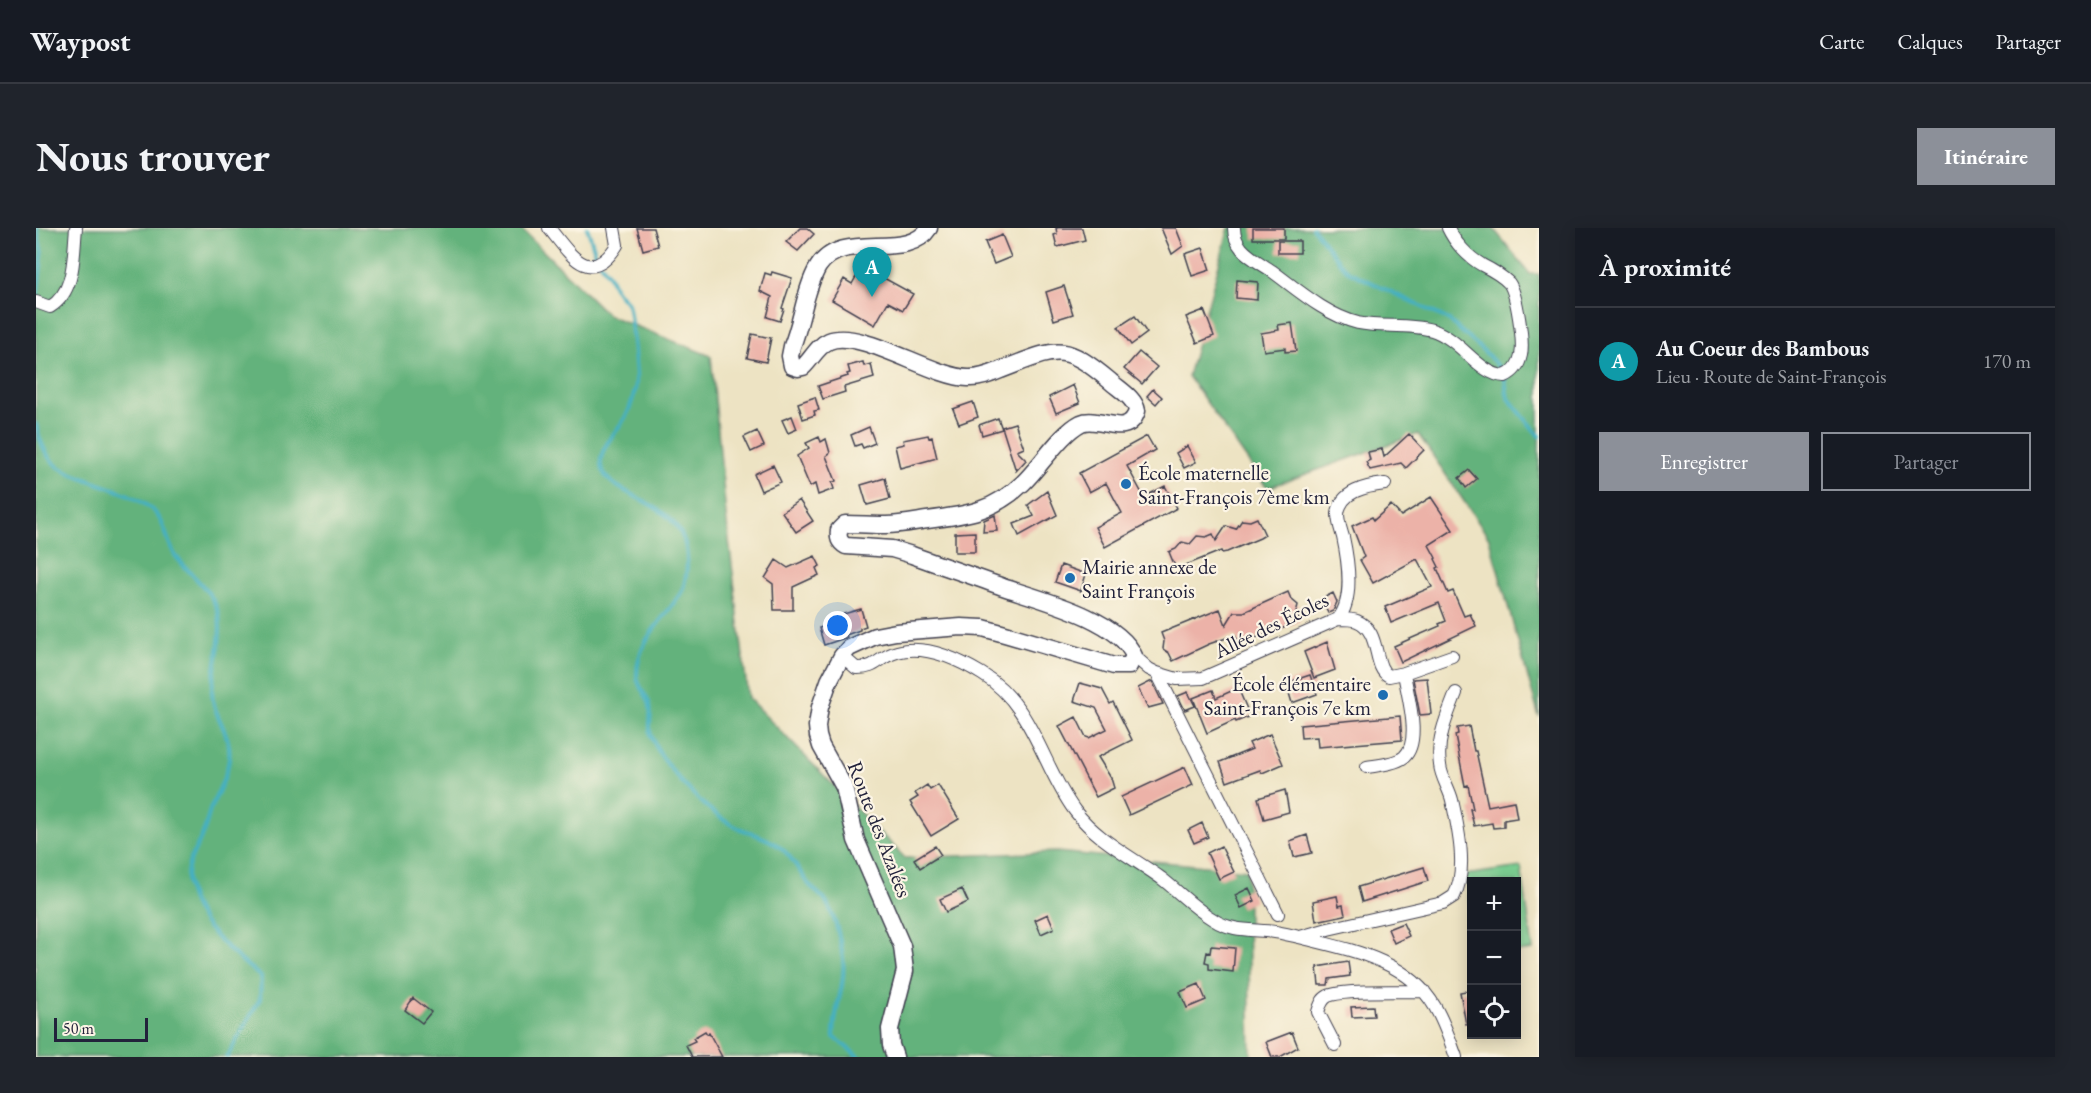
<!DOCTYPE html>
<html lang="fr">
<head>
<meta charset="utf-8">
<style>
	:root { --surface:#171b24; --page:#20242c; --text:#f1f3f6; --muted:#9ea1a6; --line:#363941; --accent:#8c9099 }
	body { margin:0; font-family:"EB Garamond",serif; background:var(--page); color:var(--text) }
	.controls { position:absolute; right:18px; bottom:18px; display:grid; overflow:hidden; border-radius:0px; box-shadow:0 3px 15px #0003 }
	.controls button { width:54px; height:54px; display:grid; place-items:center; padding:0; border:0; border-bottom:2px solid var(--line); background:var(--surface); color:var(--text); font:30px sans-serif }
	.scale { position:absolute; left:18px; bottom:15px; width:94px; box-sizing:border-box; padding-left:6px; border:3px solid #22223b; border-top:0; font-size:16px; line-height:21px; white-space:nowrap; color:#22223b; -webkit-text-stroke:4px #fcf5e5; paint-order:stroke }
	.you { position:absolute; left:802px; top:398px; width:21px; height:21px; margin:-15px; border:4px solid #fff; border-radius:50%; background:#1a73e8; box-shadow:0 0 0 9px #1a73e833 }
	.badge { display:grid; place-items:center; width:39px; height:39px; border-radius:50%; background:var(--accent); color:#fff; font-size:20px; font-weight:700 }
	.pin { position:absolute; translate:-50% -50px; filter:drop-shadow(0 2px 3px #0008) }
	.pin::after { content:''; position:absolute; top:32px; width:21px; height:18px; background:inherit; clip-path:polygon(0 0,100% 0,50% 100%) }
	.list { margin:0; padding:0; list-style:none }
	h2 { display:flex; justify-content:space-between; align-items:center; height:78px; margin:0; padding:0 24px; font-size:26px }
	h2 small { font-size:20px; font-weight:400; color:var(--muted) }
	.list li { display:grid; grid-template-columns:39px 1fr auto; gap:18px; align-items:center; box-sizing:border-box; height:108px; padding:0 24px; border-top:2px solid var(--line) }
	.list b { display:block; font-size:22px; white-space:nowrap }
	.list p { margin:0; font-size:20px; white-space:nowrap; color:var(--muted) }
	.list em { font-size:20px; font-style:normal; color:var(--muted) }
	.actions { display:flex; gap:12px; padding:18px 24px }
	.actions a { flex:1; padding:14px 0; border:2px solid var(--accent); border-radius:0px; text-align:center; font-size:21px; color:var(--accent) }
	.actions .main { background:var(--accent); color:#fff }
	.icon { flex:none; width:33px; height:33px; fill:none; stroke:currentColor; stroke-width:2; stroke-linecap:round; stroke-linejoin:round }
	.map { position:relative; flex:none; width:1503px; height:829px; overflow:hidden; border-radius:0px }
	header { display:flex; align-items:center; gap:36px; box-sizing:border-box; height:84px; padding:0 30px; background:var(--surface); border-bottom:2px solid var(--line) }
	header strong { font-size:28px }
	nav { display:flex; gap:33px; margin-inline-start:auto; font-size:21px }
	.intro { display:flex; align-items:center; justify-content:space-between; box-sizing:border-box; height:144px; padding:0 36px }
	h1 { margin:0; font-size:42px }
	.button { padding:15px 27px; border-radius:0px; background:var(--accent); color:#fff; font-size:21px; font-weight:700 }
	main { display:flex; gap:36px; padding:0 36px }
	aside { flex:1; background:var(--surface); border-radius:0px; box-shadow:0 3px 15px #0003 }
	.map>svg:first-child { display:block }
	.green { fill:#7bcf92; stroke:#4e7866; stroke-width:1.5 }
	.forest { fill:#64b27c; stroke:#436a5c; stroke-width:1.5 }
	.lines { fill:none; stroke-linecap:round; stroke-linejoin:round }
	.stream { stroke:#44b0c2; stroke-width:4 }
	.building { fill:#ecb2a8 }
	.street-casing { stroke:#403f4f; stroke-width:14 }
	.secondary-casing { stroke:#403f4f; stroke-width:19 }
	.street { stroke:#fff; stroke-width:12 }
	.secondary { stroke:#fff; stroke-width:16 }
	.poi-dot { fill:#1f6fb2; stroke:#fcf5e5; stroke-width:2 }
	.labels { text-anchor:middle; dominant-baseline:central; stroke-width:4.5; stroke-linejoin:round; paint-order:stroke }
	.poi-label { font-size:21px; fill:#22223b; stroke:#fcf5e5; text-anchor:start }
	.street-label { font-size:21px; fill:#22223b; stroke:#fcf5e5 }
</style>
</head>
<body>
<header>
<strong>Waypost</strong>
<nav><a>Carte</a><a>Calques</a><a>Partager</a></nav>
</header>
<div class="intro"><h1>Nous trouver</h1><a class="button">Itinéraire</a></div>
<main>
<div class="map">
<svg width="1503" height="829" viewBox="0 0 1503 829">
	<rect width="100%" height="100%" fill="#fcf5e5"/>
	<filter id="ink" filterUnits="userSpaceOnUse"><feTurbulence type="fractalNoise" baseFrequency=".0167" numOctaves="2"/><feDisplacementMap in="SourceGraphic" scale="12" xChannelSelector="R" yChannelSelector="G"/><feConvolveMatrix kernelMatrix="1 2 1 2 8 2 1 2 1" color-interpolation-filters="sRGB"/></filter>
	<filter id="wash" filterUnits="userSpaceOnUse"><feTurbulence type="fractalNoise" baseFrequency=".008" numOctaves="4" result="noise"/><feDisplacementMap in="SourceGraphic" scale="24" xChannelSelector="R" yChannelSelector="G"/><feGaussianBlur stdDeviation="1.35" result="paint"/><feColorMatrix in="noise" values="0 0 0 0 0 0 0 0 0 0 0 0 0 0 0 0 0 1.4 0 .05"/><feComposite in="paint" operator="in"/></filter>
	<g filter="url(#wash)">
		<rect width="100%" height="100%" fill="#ede3c3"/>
		<path class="green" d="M1485 639 1497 722 1481 724 1480 654H1436L1435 686 1430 647Z"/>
		<path class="forest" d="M0 0H484L572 87 675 128 690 287 712 470 869 630 1021 624 1211 642 1215 829H0Z
			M1193 0H1457L1494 46H1503V489L1453 310 1382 206 1231 260 1152 148Z"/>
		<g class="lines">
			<path class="stream" d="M1 0 6 27 1 71
				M551 0C555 9 557 18 560 28 563 35 570 41 573 48 576 54 578 60 582 65 585 69 589 72 592 76 594 81 601 147 600 154 600 163 596 173 593 182 586 200 562 218 565 238 571 272 653 270 651 334 651 343 649 355 646 363 644 367 640 371 638 375 621 398 601 416 601 447 601 460 612 466 614 478 616 488 612 498 615 507 626 538 670 584 700 599 714 605 732 609 744 619 756 628 762 642 771 654 775 660 783 665 788 671 799 686 805 713 807 731 810 758 797 783 798 809L823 829
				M1277 0 1305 36 1312 43 1411 91 1449 124 1467 144
				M1469 151 1471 166 1474 172 1503 208
				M0 196C3 210 10 231 23 239 52 256 88 259 114 280 130 292 129 311 139 327 152 345 173 359 181 381 189 402 178 439 176 462 175 487 197 505 193 531 191 549 181 565 174 582 172 589 170 596 168 603 162 619 150 633 151 650 152 691 196 725 225 749L224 771 191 829"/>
		</g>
		<g id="blocks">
			<path class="building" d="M601 0H617L622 18 607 22Z
				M764 0H771L778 6 762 23 750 14Z
				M1020 0H1046L1049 12 1021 19 1018 7 1021 6Z
				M1125 0H1140L1147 18 1136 26Z
				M1217 0H1248V11H1217Z
				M966 7 975 29 958 36 949 14Z
				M1242 13H1264V25H1242Z
				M1167 20 1174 42 1156 48 1149 26Z
				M826 38 877 66 867 82 852 74 839 97 796 72 808 51 816 56Z
				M736 44 756 50 746 80 748 81 744 93 731 89 736 69 724 63 729 45 735 47Z
				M1201 52 1222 54 1221 72 1200 70Z
				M1028 58 1037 86 1018 92 1010 64Z
				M1168 82 1178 108 1161 115 1150 89Z
				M1099 88 1111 105 1095 117 1082 99Z
				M1256 95 1260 123 1249 124V120L1228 123 1225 105 1243 102 1242 97Z
				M716 106 735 110 730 134 711 130Z
				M1103 124 1121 139 1106 156 1088 141Z
				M827 134 828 138 835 136 838 150 808 159 809 164 787 171 782 158 812 148 811 146 814 145 812 138Z
				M1037 157 1044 175 1020 185 1013 169Z
				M1117 161 1126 169 1120 176 1111 168Z
				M779 169 783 182 778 183 779 187 767 191 762 175Z
				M937 174 942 189 923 196 917 181Z
				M756 188 761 201 752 205 746 192Z
				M962 190 966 201 946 207 943 197Z
				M979 195 988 220 981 223 990 232 980 243 966 199Z
				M833 199 839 215 827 220 825 216 819 218 815 207Z
				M721 203 728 218 715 224 708 209Z
				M1373 206 1388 222 1370 240 1365 235 1334 242 1330 234 1334 232 1332 224 1346 221 1348 229Z
				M892 207 893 210 896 209 901 230 864 240 859 218 868 216 867 212Z
				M1111 208 1119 222 1091 238 1108 269 1129 258 1141 280 1069 319 1059 299 1086 285 1070 255 1053 264 1043 245Z
				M783 209 785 214 790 211 794 225 790 228 800 253 796 255 798 261 782 267 779 256 774 259 761 228 773 220 770 215Z
				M1151 218 1160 234 1148 240 1140 225Z
				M737 237 745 254 725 263 718 246Z
				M1433 242 1441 251 1430 260 1423 250Z
				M849 250 854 271 831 277 825 257Z
				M1011 263 1021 287 983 308 978 296 998 288 992 277Z
				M1395 269 1417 302 1393 317 1400 330 1399 331 1403 339 1401 340 1412 365 1417 363 1428 388 1434 386 1440 398 1365 434 1358 418 1404 398 1403 396 1410 393 1403 375 1355 395 1349 379 1396 359 1381 331 1337 355 1324 332 1328 329 1316 298 1336 289 1338 292 1355 277 1365 288Z
				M763 272 777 293 760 304 746 284Z
				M959 287 961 303 947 304 948 292Z
				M1221 290 1229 307 1224 310 1191 324 1186 325 1185 323 1140 341 1133 324 1140 321 1146 314 1154 316 1161 308 1170 309 1177 306 1180 313 1190 298 1200 301 1206 292 1214 293Z
				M939 304V324H919V305Z
				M779 328 784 338 780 340 783 347 757 359V382H738L737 356 729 350 740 332 752 340Z
				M1025 337 1050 346 1045 363 1019 354Z
				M1252 364 1255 371 1262 377 1260 385 1264 393 1245 401 1244 399 1204 417 1199 407 1173 416 1137 433 1133 425 1127 421 1128 413 1125 405 1184 381 1190 397 1198 384H1208Z
				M1297 365 1301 374 1297 383 1292 385 1285 371Z
				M825 381 830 398 824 400V402L810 407 811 409 809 410 788 417 783 400 806 393 804 387Z
				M1291 414 1299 442 1278 450 1268 424Z
				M1274 447 1281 466 1256 475 1250 455Z
				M1391 450 1395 486 1384 487 1377 451Z
				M1116 453 1127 476 1112 480 1102 460Z
				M1044 455 1066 461 1074 476 1077 474 1096 512 1062 529 1075 550 1078 560 1060 569 1023 498 1040 489 1050 509 1053 510 1071 501 1060 480 1038 473Z
				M1202 460 1214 488 1200 494 1199 492 1171 505 1157 470 1177 462 1180 470Z
				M1152 464 1159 478 1149 482 1142 468Z
				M1364 488 1366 512 1282 519 1281 509 1265 510 1264 497Z
				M1433 498 1438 523H1440L1452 578 1478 573 1481 590 1468 592V599L1457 600 1456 595 1438 598 1434 581H1437L1432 557 1429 558 1419 507 1422 506 1421 500Z
				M1234 506 1247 536 1226 545 1224 542 1191 554 1184 534 1216 521 1213 515Z
				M1149 539 1157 557 1093 587 1085 569Z
				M891 557 894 562 902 557 923 591 895 608 874 574 882 569 879 565Z
				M1249 562 1253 584 1228 591 1222 570Z
				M1166 595 1172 609 1158 615 1152 602Z
				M1271 607 1276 625 1258 629 1254 613Z
				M899 618 905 627 884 640 878 631Z
				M1185 618 1198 644 1183 651 1171 625Z
				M1388 639 1392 653 1326 674 1322 659Z
				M1213 660 1219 673 1205 680 1199 667Z
				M926 661 932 674 910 684 904 671Z
				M1301 668 1303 678 1307 677 1309 687 1280 693 1277 673Z
				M1012 686 1018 700 1005 706 999 692Z
				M1367 695 1373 708 1358 715 1352 701Z
				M1175 718 1199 720 1197 744 1173 741V735L1169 734 1171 724 1174 725Z
				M1312 734 1314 748 1293 751 1292 757H1283L1281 739Z
				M1163 756 1170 772 1151 780 1144 764Z
				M1436 762V796H1430L1424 764Z
				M377 770 395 784 386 795 369 782Z
				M1337 778 1338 788 1316 789 1315 779Z
				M669 803 671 806 673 805 686 829H656L650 817 659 813 657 810Z
				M1256 804 1262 819 1244 829H1236L1230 814Z"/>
		</g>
	</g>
	<g filter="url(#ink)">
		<use href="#blocks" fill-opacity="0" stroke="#403f4f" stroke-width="1.5"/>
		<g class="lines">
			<defs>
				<path id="street" d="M513 0C534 26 554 60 581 17L578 0
					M1198 0C1198 8 1201 15 1206 21 1214 30 1226 36 1236 43 1262 62 1290 87 1322 95 1346 100 1372 95 1396 102 1425 111 1443 147 1469 148 1478 144 1483 137 1485 127 1488 115 1481 66 1473 55 1465 47 1456 42 1446 37 1432 29 1419 15 1412 0
					M0 74 14 79C40 63 37 28 40 0
					M1302 391C1308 391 1316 391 1321 393 1346 403 1336 440 1353 448L1368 445 1416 428
					M806 428 820 440C841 441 842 429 861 424 889 416 923 432 946 446 997 476 1006 539 1039 583 1061 612 1096 629 1125 650 1143 664 1158 680 1178 692 1196 704 1219 701 1239 704 1253 706 1266 710 1279 713 1324 724 1374 736 1399 779 1408 794 1414 812 1420 829
					M1098 428 1113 441 1121 445 1141 451 1167 450 1302 391C1318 372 1312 332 1307 309 1305 302 1302 294 1302 286 1304 263 1331 258 1349 256
					M1121 445 1242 686
					M1331 539C1343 537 1359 536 1368 529 1386 513 1371 466 1368 445
					M1264 709 1292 701 1407 675 1418 668C1432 643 1422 599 1416 572 1413 560 1405 549 1404 537 1400 512 1411 488 1420 465
					M1299 817 1282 784C1284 777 1286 771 1292 768 1307 761 1368 764 1388 763"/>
				<path id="secondary" d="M859 829 855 817 854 801 869 743 866 718 820 612 808 559 785 518 782 508 781 498 784 479 793 453 806 428 813 420 839 408 860 404 925 399 947 400 969 406 1078 438H1093L1098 428C1083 391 1003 371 967 359 937 348 906 338 876 327L856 321 810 318C803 314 802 310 803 302L809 296C823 296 836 297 850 297 864 297 878 294 891 292 931 287 958 283 987 255 1004 239 1025 205 1045 195 1063 187 1092 212 1101 183 1099 170 1084 162 1074 153 1027 114 1022 120 967 141 957 145 944 151 932 150 896 149 824 100 793 113 781 118 776 131 767 139L762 140 756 138 754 128 756 118C766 94 769 61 782 39 806 0 871 35 893 0"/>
			</defs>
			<use href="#street" class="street-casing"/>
			<use href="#secondary" class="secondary-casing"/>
			<use href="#street" class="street"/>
			<use href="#secondary" class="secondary"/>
		</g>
	</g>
	<g class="poi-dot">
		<circle cx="1090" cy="256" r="6"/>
		<circle cx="1034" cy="350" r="6"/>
		<circle cx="1347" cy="467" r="6"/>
	</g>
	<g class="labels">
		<g class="poi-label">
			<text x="1102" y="244">École maternelle<tspan x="1102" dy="24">Saint-François 7ème km</tspan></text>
			<text x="1046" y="338">Mairie annexe de<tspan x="1046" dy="24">Saint François</tspan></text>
			<text x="1335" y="455" text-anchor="end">École élémentaire<tspan x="1335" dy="24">Saint-François 7e km</tspan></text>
		</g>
		<g class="street-label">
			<text transform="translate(1235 397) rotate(-26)">Allée des Écoles</text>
			<text transform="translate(844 601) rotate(69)">Route des Azalées</text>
		</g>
	</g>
</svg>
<div class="controls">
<button>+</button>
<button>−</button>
<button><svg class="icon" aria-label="locate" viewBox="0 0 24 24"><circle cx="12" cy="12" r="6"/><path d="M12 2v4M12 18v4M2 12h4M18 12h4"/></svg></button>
</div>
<div class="scale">50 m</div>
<div class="you"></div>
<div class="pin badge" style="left:836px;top:69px;background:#0f9aa8">A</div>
</div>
<aside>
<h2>À proximité<small></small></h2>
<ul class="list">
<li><span class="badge" style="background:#0f9aa8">A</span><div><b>Au Coeur des Bambous</b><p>Lieu · Route de Saint-François</p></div><em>170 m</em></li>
</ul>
<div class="actions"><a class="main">Enregistrer</a><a>Partager</a></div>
</aside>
</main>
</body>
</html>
